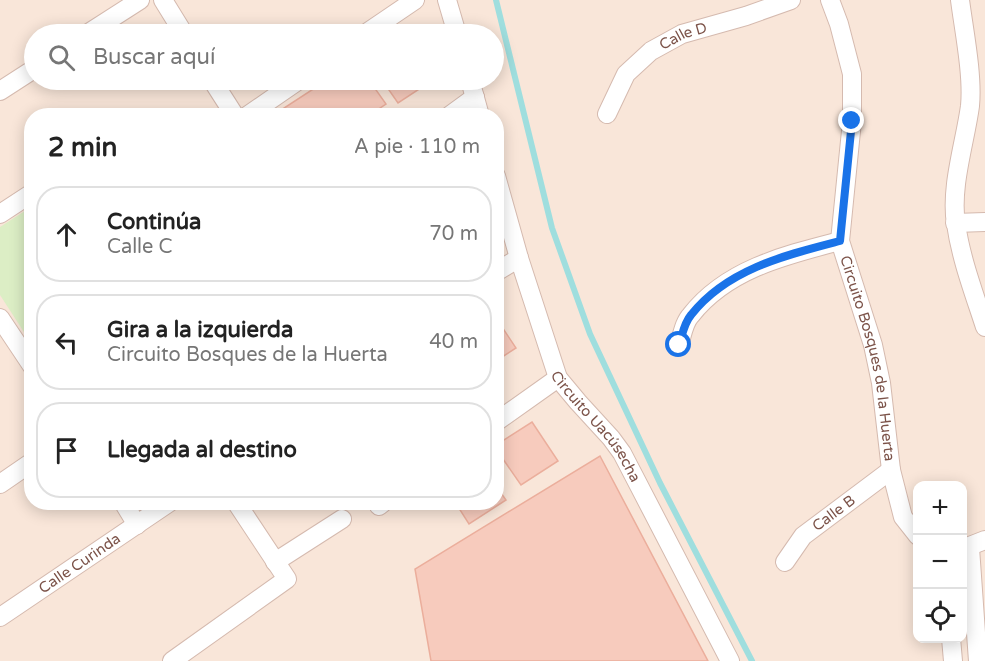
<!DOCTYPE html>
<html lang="es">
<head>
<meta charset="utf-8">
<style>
	:root { --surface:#fff; --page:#f2f2f2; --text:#222; --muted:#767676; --line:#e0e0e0 }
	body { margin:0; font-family:"Varela Round",sans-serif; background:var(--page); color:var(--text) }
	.controls { position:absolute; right:18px; bottom:18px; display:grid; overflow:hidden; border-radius:12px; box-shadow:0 3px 15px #0003 }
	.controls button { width:54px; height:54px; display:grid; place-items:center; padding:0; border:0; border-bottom:2px solid var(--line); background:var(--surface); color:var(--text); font:30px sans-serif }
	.stop { position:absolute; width:18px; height:18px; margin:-14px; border:4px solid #1a73e8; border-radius:50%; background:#fff }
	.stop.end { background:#1a73e8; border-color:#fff; box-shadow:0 2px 6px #0008 }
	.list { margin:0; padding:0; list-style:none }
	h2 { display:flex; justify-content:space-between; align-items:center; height:78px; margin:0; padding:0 24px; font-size:26px }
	h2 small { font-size:20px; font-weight:400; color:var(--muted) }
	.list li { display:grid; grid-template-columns:39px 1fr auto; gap:18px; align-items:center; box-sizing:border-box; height:96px; margin:0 12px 12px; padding:0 12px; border:2px solid var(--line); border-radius:24px }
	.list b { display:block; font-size:22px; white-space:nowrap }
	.list p { margin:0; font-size:20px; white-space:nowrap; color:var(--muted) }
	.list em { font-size:20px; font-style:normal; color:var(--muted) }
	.icon { flex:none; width:33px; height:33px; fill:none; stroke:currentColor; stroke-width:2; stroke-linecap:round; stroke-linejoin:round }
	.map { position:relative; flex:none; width:985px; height:661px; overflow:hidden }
	.search { position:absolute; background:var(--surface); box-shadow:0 3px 15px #0003; left:24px; top:24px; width:480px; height:66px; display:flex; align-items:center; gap:15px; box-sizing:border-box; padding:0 21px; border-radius:33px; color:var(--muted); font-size:22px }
	.panel { position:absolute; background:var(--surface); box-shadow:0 3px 15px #0003; left:24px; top:108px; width:480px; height:402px; border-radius:24px }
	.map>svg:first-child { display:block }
	.residential { fill:#f9e6d9; fill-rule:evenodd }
	.green { fill:#dceec5 }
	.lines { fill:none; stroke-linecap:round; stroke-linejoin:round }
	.stream { stroke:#9fdede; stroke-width:6 }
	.building { fill:#f7cbbd; stroke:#ebae9c; stroke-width:1.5 }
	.street-casing { stroke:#d5baaf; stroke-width:20 }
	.street { stroke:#fff; stroke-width:18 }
	.route { stroke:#1a73e8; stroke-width:8 }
	.labels { text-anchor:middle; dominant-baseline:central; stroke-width:6; stroke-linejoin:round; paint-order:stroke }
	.street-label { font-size:15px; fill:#7c5349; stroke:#fff7f1 }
</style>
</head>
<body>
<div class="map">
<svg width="985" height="661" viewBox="0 0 985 661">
	<rect width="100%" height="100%" fill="#fef3e9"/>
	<path class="residential" d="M0 0H985V661H0ZM34 34H494V80H34ZM32 116H496V502H32ZM918 486H962V638H918Z"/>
	<path class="green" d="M31 207V343L0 295V227Z"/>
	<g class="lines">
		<path class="stream" d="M496 0 552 228 590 334 660 483 752 661"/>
	</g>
	<path class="building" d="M327 80H369L386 104 368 116H284L281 110Z
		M382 80H433L398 103Z
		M496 318 516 348 496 361Z
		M532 422 558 461 521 485 496 449V445Z
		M600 456 708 661H431L415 569Z
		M496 486 506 500 469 524 455 502H496Z"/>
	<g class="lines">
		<defs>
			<g id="street">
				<path d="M163 0 184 34"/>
				<path d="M447 0 457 34"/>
				<path id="s1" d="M830 0 839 24 852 74V121L840 241 873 345 881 383 891 470 903 517 918 536"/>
				<path d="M960 0C964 31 973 75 970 106 965 143 950 187 956 224 961 259 974 293 985 327"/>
				<path d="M87 34 140 0"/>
				<path d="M365 34 415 0"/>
				<path d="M212 80 235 116"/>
				<path d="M470 80 480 116"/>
				<path d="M0 91 34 69"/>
				<path id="s2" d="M607 114 626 74 651 51 682 34 746 16 791 0"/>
				<path d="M247 116 299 80"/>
				<path d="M449 116 475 97"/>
				<path id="s3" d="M496 176 519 258 558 378 578 402 611 438 622 453 730 661"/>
				<path d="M0 214 32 193"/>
				<path d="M955 223 985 222"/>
				<path d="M496 272 519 258"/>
				<path d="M0 318 32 366"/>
				<path d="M679 345C682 336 684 322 691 315 727 269 786 255 840 241"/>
				<path d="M496 422 558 378"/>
				<path d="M0 484 32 462"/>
				<path d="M123 502 137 525"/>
				<path d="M379 506 384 502"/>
				<path d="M970 548 978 661"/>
				<path d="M962 549 985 540"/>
				<path d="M275 562 342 519"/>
				<path id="s4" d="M785 562 803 536 891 470"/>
				<path id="s5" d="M0 617 170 502"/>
				<path d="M951 638 953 661"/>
				<path d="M172 661 287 579 236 502"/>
			</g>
		</defs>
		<use href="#street" class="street-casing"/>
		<use href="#street" class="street"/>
	</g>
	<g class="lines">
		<path class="route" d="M679 345C682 336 684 323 691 315 727 269 786 255 840 241L852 121"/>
	</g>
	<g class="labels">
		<g class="street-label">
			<text stroke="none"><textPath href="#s2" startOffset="114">Calle D</textPath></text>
			<text stroke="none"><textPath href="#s1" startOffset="366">Circuito Bosques de la Huerta</textPath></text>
			<text stroke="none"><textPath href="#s3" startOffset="273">Circuito Uacúsecha</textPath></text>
			<text stroke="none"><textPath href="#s4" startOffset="70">Calle B</textPath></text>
			<text stroke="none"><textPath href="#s5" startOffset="96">Calle Curinda</textPath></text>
		</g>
	</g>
</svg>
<div class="controls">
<button>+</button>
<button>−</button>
<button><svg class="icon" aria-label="locate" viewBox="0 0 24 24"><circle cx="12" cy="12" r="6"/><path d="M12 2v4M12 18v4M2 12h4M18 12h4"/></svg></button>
</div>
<div class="stop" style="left:679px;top:345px"></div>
<div class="stop end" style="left:852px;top:121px"></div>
<div class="search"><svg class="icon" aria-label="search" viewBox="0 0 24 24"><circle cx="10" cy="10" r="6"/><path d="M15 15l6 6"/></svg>Buscar aquí</div>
<section class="panel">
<h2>2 min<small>A pie · 110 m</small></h2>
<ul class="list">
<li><svg class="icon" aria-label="ahead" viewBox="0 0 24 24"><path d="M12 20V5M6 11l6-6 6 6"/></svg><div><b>Continúa</b><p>Calle C</p></div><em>70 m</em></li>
<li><svg class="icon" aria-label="left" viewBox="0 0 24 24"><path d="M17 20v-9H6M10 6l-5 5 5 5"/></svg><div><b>Gira a la izquierda</b><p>Circuito Bosques de la Huerta</p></div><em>40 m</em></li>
<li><svg class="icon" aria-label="arrive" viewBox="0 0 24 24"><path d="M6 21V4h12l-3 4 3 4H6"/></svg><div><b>Llegada al destino</b></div></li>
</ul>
</section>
</div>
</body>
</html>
